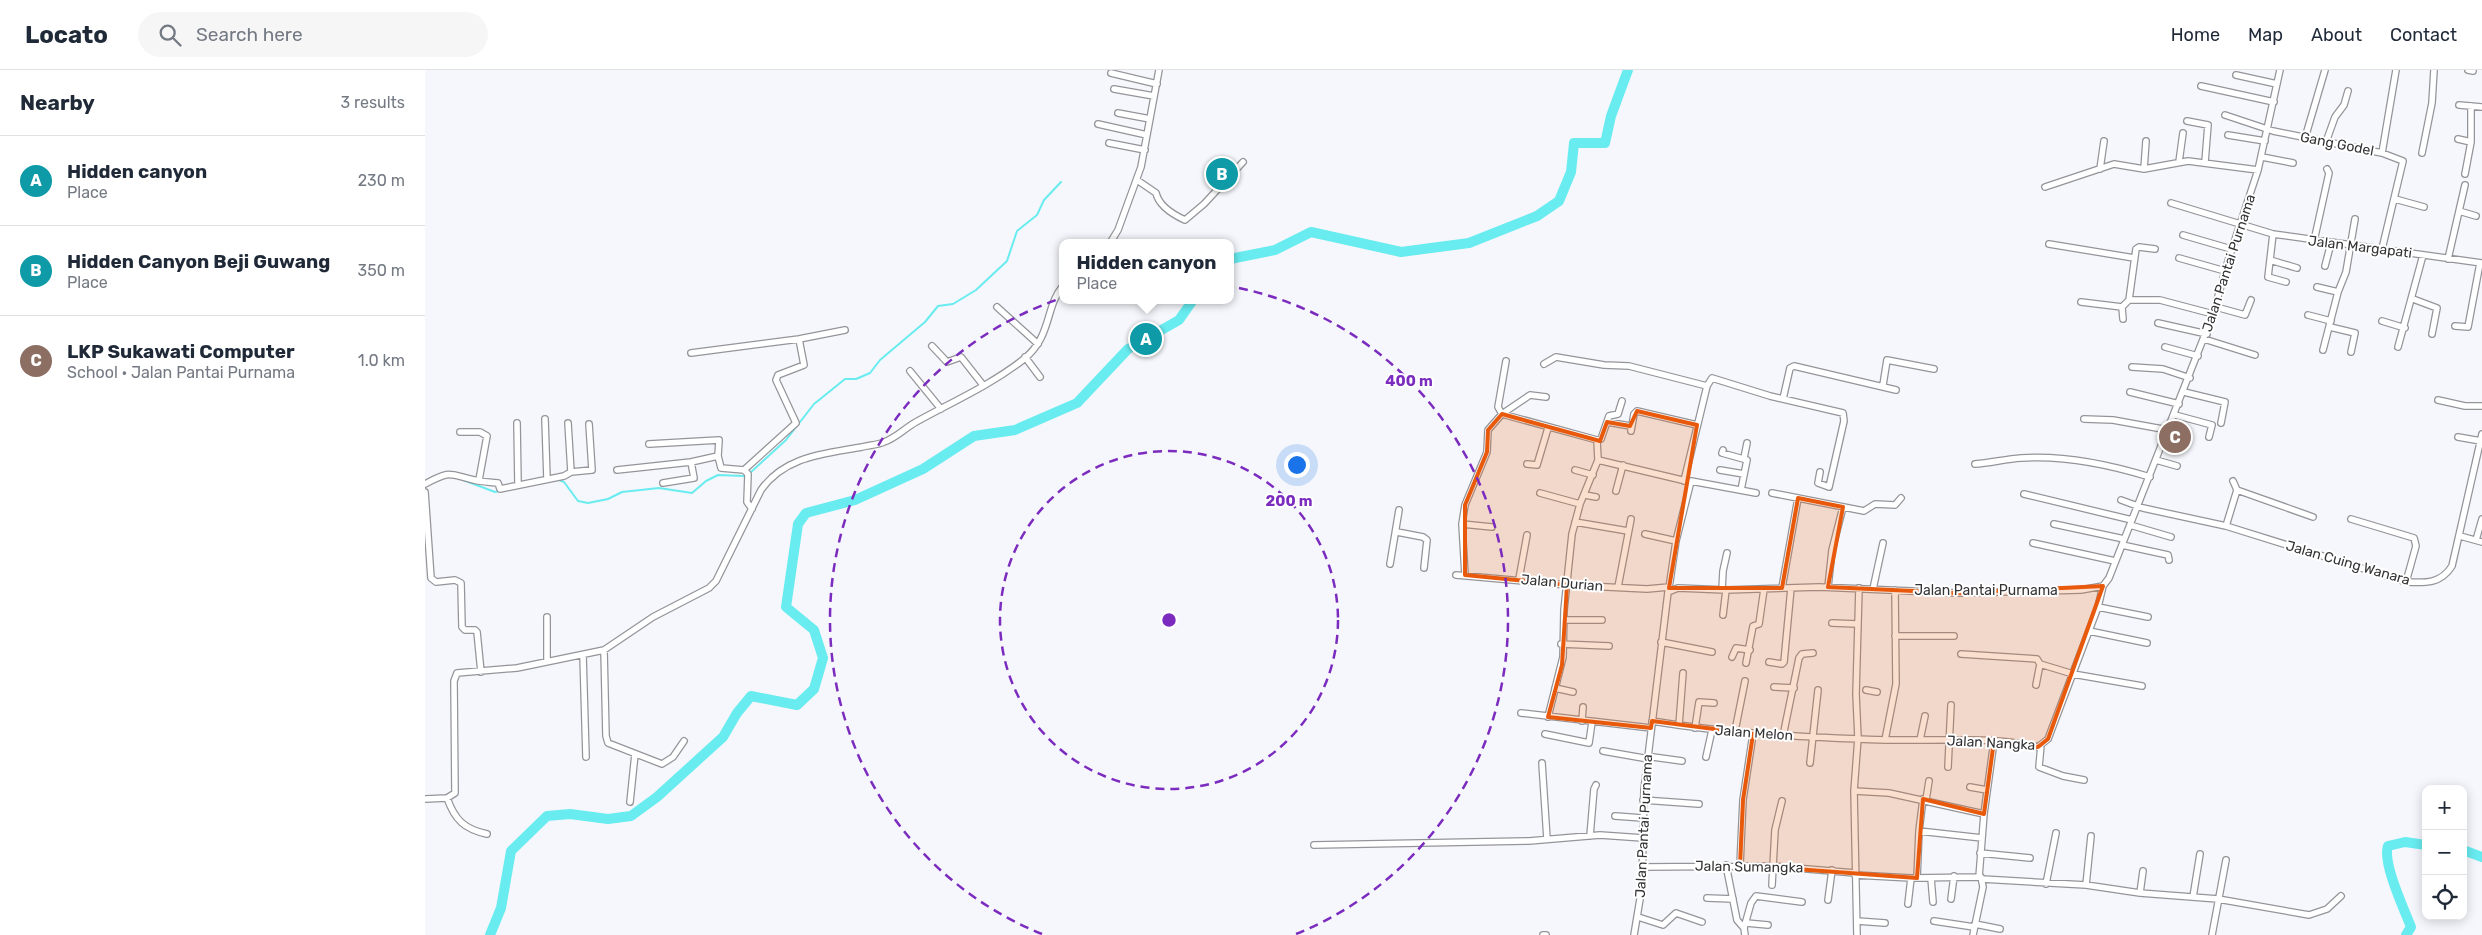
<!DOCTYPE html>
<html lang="en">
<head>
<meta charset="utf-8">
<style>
	:root { --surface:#fff; --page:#f6f6f7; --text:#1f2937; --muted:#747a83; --line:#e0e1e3; --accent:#1a73e8 }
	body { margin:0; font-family:Rubik,sans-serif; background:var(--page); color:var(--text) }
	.controls { position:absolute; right:15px; bottom:15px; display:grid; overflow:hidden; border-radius:10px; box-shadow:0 2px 12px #0003 }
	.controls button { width:45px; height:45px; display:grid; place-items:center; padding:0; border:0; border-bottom:1px solid var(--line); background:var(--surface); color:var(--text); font:25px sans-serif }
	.you { position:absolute; left:871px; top:394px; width:18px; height:18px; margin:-12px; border:4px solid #fff; border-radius:50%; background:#1a73e8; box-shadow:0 0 0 8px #1a73e833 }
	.badge { display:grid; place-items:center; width:32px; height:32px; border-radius:50%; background:var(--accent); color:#fff; font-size:16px; font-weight:700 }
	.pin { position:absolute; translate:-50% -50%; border:2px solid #fff; box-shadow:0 1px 5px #0006 }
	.popup { position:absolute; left:634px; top:169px; width:175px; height:65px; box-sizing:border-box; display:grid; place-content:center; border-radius:10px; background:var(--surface); filter:drop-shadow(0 1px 4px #0005); font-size:16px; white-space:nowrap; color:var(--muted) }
	.popup b { font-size:19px; color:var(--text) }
	.popup::after { content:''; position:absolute; left:50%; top:100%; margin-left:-10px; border:10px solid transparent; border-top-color:var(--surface) }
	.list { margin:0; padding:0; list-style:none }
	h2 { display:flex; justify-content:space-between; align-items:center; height:65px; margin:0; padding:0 20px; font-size:21px }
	h2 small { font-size:16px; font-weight:400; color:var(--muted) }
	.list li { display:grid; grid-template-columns:32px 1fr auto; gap:15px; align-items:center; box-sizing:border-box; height:90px; padding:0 20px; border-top:1px solid var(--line) }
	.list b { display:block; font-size:19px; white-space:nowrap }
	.list p { margin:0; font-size:16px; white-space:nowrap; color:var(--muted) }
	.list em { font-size:16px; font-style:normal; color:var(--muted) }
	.icon { flex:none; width:28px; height:28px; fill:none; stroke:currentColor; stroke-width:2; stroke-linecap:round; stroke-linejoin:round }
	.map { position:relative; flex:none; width:2057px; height:865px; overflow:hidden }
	header { display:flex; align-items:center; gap:30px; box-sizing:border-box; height:70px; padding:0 25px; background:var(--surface); border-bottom:1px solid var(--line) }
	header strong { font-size:24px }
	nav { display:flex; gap:28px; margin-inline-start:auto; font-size:18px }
	.search { width:350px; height:45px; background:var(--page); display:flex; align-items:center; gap:12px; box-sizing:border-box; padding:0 18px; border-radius:28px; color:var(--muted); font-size:19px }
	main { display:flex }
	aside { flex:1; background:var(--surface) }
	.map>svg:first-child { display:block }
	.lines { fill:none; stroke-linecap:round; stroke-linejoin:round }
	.stream { stroke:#68ecf0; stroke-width:2 }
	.river { stroke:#68ecf0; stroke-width:10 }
	.minor-casing { stroke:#949599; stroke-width:8 }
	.minor { stroke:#fff; stroke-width:5.5 }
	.marked { fill:#e8590c; fill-opacity:0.2; stroke:#e8590c; stroke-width:4; stroke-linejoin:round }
	.ring { fill:none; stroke:#7b2cbf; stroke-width:2.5; stroke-dasharray:9 6 }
	.labels { text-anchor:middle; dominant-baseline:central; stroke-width:4; stroke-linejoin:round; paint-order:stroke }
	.street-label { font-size:14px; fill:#343436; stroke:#fff }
	.centre { fill:#7b2cbf; stroke:#fff; stroke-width:2.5 }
	.ring-label { font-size:15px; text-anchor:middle; font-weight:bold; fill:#7b2cbf; stroke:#fff; stroke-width:4; stroke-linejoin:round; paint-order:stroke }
</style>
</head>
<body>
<header>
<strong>Locato</strong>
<div class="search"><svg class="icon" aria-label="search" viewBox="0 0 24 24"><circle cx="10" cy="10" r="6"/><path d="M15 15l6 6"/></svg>Search here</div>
<nav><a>Home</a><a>Map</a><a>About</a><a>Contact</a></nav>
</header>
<main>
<aside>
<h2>Nearby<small>3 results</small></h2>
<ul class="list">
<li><span class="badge" style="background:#0f9aa8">A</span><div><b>Hidden canyon</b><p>Place</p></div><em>230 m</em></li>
<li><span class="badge" style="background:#0f9aa8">B</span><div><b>Hidden Canyon Beji Guwang</b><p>Place</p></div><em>350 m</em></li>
<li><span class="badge" style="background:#8d6e63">C</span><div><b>LKP Sukawati Computer</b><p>School · Jalan Pantai Purnama</p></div><em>1.0 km</em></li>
</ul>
</aside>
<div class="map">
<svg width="2057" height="865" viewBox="0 0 2057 865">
	<rect width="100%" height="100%" fill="#f6f7fc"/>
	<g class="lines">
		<path class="stream" d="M38 410 70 422 75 421
			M134 410 139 412 153 431 163 433 183 429 197 422 234 418 267 423 281 411 293 405 319 406 326 402 361 370 389 334 420 309H431L445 303 455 290 500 252 513 236 528 234 551 220 582 191 592 161 612 145 619 130 636 112"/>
		<path class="river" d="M805 189 850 180 886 162 976 182 1044 173 1112 146 1134 131 1146 102 1149 73H1180L1186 46 1203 0
			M2038 780 2057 787
			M65 865 76 838 86 781 122 746 145 744 183 749 206 746 232 727 298 667 312 643 326 626 372 635 389 619 398 588 389 560 361 537 373 454 381 443 430 430 498 399 549 366 590 360 652 333 703 279 754 250 768 230
			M1981 865 1986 857C1979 839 1957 792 1963 776L1980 772 2001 775"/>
		<defs>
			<path id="minor" d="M2043 0 2048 1
				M686 3 732 14
				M1811 5 1852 14
				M1776 16 1849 32
				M689 19 729 26
				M2034 35 2057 37
				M693 43 725 49
				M1800 45 1848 61 1957 83 1978 91 1957 179
				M1762 51 1783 55 1780 92
				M673 54 722 65
				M1803 65 1840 71
				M1880 68 1900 0
				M2033 69 2046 72V36
				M1721 71 1719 99 1763 91 1833 100
				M1901 72 1910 47 1919 35 1923 21
				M684 73 720 80
				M1957 83 1971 0
				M1997 83 2007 33 2009 0
				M1837 87 1868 93
				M1754 92 1758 63
				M1675 99 1679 71
				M2040 104 2046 72
				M712 110 731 123C734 136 749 145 760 150L779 134 818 92
				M1620 117 1689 94 1719 99
				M1970 129 1999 137
				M1746 133 1848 164 2057 193
				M2034 141 2051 146
				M1848 164 1845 190 1872 198
				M1758 165 1806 179
				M1889 171 1904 103 1902 99
				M685 173 693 160 716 97 734 0
				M1624 174 1709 188
				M1754 188 1800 201
				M2023 189 2040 115
				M1845 190 1843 207 1861 212
				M1900 196 1906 173
				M1892 217 1913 222
				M1988 229 2012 238 2007 264
				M1704 230 1711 179 1714 177 1730 179
				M1656 232 1697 237 1704 230H1735L1788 244
				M572 237 613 274
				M1697 237 1698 249
				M1791 237 1820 245 1826 230
				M1883 245 1906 251
				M1957 251 1980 258
				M1733 253 1782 264
				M2030 256 2043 257 2055 193
				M1905 257 1930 263 1926 282
				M1779 269 1830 285
				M507 276 522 292 536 287 558 315
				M1740 277 1773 286
				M1973 277 1998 185
				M1898 280 1913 222 1921 202 1930 149
				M266 283 374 269 420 260
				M600 287 615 307
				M1081 291 1073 337 1077 344 1172 370 1176 369 1184 346 1193 344 1197 331
				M1119 294 1131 287 1179 295 1204 296 1282 316
				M1707 297 1738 299 1765 308
				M485 301 516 339
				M1458 315 1462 290 1509 299
				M1705 322 1754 334
				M1759 322 1800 332 1796 353
				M1358 329 1365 298 1369 296 1471 320
				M2013 330 2040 336H2057
				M1750 345 1787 355 1784 367
				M120 349 122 409
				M1659 349 1688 350 1743 360
				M1182 352 1205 356
				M92 353 93 414
				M143 353 146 402
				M1206 361 1209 344 1212 341 1272 355
				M35 362H55L62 366 54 410
				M2033 367 2056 371
				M224 374 294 370 293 386 296 398 319 400 323 404 322 432 327 439
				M1298 380 1297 383 1322 390 1316 420
				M1319 388 1322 373
				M1173 390 1261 411
				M1731 390 1752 396
				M1102 394 1112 395 1123 358
				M1550 394C1565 393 1581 389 1596 388 1637 385 1686 395 1725 407
				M192 400 266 392 293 386
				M319 400 371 353 351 310 353 305 379 295 374 269
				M1150 400 1168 405
				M1295 400 1319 404
				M1259 411 1282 316 1287 308 1345 326 1418 343 1419 351 1404 417 1393 413 1395 402
				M1808 411 1812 420
				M238 413 269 408 266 392
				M0 414C26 400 23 404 49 410 56 412 65 412 73 413L75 419 139 406 146 402 167 400 164 354
				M1191 421 1198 395
				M0 422 6 508 11 512 30 510 36 513 37 557 40 560H50L52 562 56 602
				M1115 423 1155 434
				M1347 423 1439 441 1450 434 1470 435 1476 428
				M1599 424 1707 450
				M1160 425 1171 427
				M1696 430 1718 438 1801 456 1981 512C2000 513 2016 514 2027 496L2057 364
				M1926 449 1989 468 1991 476 1981 512
				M1150 452 1203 461
				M1037 454 1067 457
				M1629 454 1699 469
				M1705 455 1746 467
				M1801 456 1812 420 1888 447
				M972 462 998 467 1002 470 999 498
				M1220 464 1251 471
				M2035 466 2057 472
				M2051 470 2057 449
				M1608 473 1690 491
				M1697 475 1743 485 1744 490
				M965 494 974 440
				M1031 505 1142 515 1222 519 1244 517
				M1040 505 1037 454 1040 435 1062 382 1063 360 1077 344 1105 325 1121 327
				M1094 509 1102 465
				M1193 517 1206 449
				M1403 517 1407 480 1418 437
				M1244 518 1251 471 1266 411 1331 423
				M1357 518 1373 428
				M1448 519 1458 473
				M1297 520 1298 501 1302 483
				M1673 537 1723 547
				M1298 545 1301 520
				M122 547V591
				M1139 550H1177
				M1407 553 1432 554
				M1664 561 1722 573
				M1470 566H1529
				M1236 572 1287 582
				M1136 574 1184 576
				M179 580 181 666 183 673 237 694 248 687 259 671
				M1536 584 1612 589 1615 594 1648 604 1717 616
				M158 585 161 687
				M1307 587 1311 578 1325 580
				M1344 592 1357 594 1359 592 1366 518
				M1321 593 1328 556 1334 554 1339 519
				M1611 615 1615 594
				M1349 617 1369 618
				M1130 618 1148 622
				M1441 620 1452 622
				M1096 643 1226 658
				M1123 647 1138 587 1139 540 1147 464 1155 434 1173 390 1172 370
				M1157 651 1158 637
				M1227 651C1304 664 1382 667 1461 670 1510 671 1566 666 1613 677L1623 669 1673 537 1678 516
				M1254 655 1258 603
				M1270 658 1274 632 1289 633
				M1310 661 1320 611
				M1120 664 1164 673 1167 652
				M1358 666 1374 588 1377 584 1388 583
				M1460 670 1471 614 1470 520
				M1495 670 1500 646
				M1616 675 1614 697 1638 706 1659 710
				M1178 681 1218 688 1228 687 1257 691
				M1281 687 1287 660
				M1117 693 1122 769
				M1385 693 1393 620
				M1523 697 1526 635
				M1545 717 1562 720
				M1429 721 1464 723 1559 744
				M22 728C30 750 39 759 62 764
				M0 729 22 728 30 723 29 611 32 603 92 598 179 580 228 547 284 518 291 511 336 420C360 386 399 384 437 377 444 375 453 375 459 372 471 368 480 358 491 352 527 332 566 315 599 289 627 266 620 238 637 217
				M1218 730 1274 734
				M1501 730 1504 711
				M205 732 210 684
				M1190 746 1218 748
				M1494 761 1498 729
				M1165 766 1169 719 1171 715
				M889 775 1104 771 1175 765 1218 768
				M1555 783 1605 788
				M1301 795 1312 850 1319 858 1320 865
				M1315 795 1318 730 1328 664
				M1219 797 1347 796 1430 803
				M1430 805 1486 808 1556 807 1558 817 1548 865
				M1554 807 1559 744 1569 671
				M1492 808 1494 761 1557 768
				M1506 808 1508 832
				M1557 809 1661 815 1715 823 1793 829 1884 845 1902 839 1916 826
				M1621 814 1631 763
				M1347 815 1350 760 1357 731
				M1661 815 1666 766
				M1715 823 1718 801
				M1768 827 1775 784
				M1282 828 1308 829
				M1526 829 1529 806
				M1403 830 1407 800
				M1483 834 1486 808
				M1213 847 1238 855 1251 843 1277 852
				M1432 851 1460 853
				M1509 851 1549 857
				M1321 853 1343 855
				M1550 854 1575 859
				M1319 858 1326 833 1331 826 1377 832
				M1118 865H1121
				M1209 865 1217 817 1219 720 1243 522 1253 518 1301 520 1394 517 1532 523 1656 520 1678 516 1684 508 1788 244 1803 191 1833 100 1855 0
				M1432 865 1429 721 1433 668 1431 624 1434 518
				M1787 865 1801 790"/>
		</defs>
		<use href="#minor" class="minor-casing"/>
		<use href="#minor" class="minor"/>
	</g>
	<path class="marked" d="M1212 341 1272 355 1244 518H1357L1373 428 1418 437 1403 517 1532 523 1678 516 1623 669 1613 677 1569 671 1559 744 1498 729 1492 808 1315 795 1318 730 1328 664 1227 651 1226 658 1123 647 1137 595 1142 515 1040 505V435L1062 382 1063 360 1077 344 1175 371 1182 352 1205 356Z"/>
	<g class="ring">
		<circle cx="744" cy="550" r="169"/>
		<path d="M617 864A339 339 0 1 1 871 864"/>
	</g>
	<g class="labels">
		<g class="street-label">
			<text transform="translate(1912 74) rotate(11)">Gang Godel</text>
			<text transform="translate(1935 177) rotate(7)">Jalan Margapati</text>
			<text transform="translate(1804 193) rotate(-72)">Jalan Pantai Purnama</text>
			<text transform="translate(1923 493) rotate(16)">Jalan Cuing Wanara</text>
			<text transform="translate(1137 513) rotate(5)">Jalan Durian</text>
			<text x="1561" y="520">Jalan Pantai Purnama</text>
			<text transform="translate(1329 663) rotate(4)">Jalan Melon</text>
			<text transform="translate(1566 673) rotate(3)">Jalan Nangka</text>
			<text transform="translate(1219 756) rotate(-87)">Jalan Pantai Purnama</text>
			<text transform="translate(1324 797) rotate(1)">Jalan Sumangka</text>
		</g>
	</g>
	<circle cx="744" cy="550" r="8" class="centre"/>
	<g class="ring-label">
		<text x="984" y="316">400 m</text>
		<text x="864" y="436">200 m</text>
	</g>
</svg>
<div class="controls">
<button>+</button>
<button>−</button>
<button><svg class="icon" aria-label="locate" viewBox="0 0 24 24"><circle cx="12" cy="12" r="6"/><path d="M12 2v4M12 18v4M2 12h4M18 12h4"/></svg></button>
</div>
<div class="you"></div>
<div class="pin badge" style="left:721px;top:269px;background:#0f9aa8">A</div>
<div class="popup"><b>Hidden canyon</b>Place</div>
<div class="pin badge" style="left:797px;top:104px;background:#0f9aa8">B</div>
<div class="pin badge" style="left:1750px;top:367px;background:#8d6e63">C</div>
</div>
</main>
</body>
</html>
